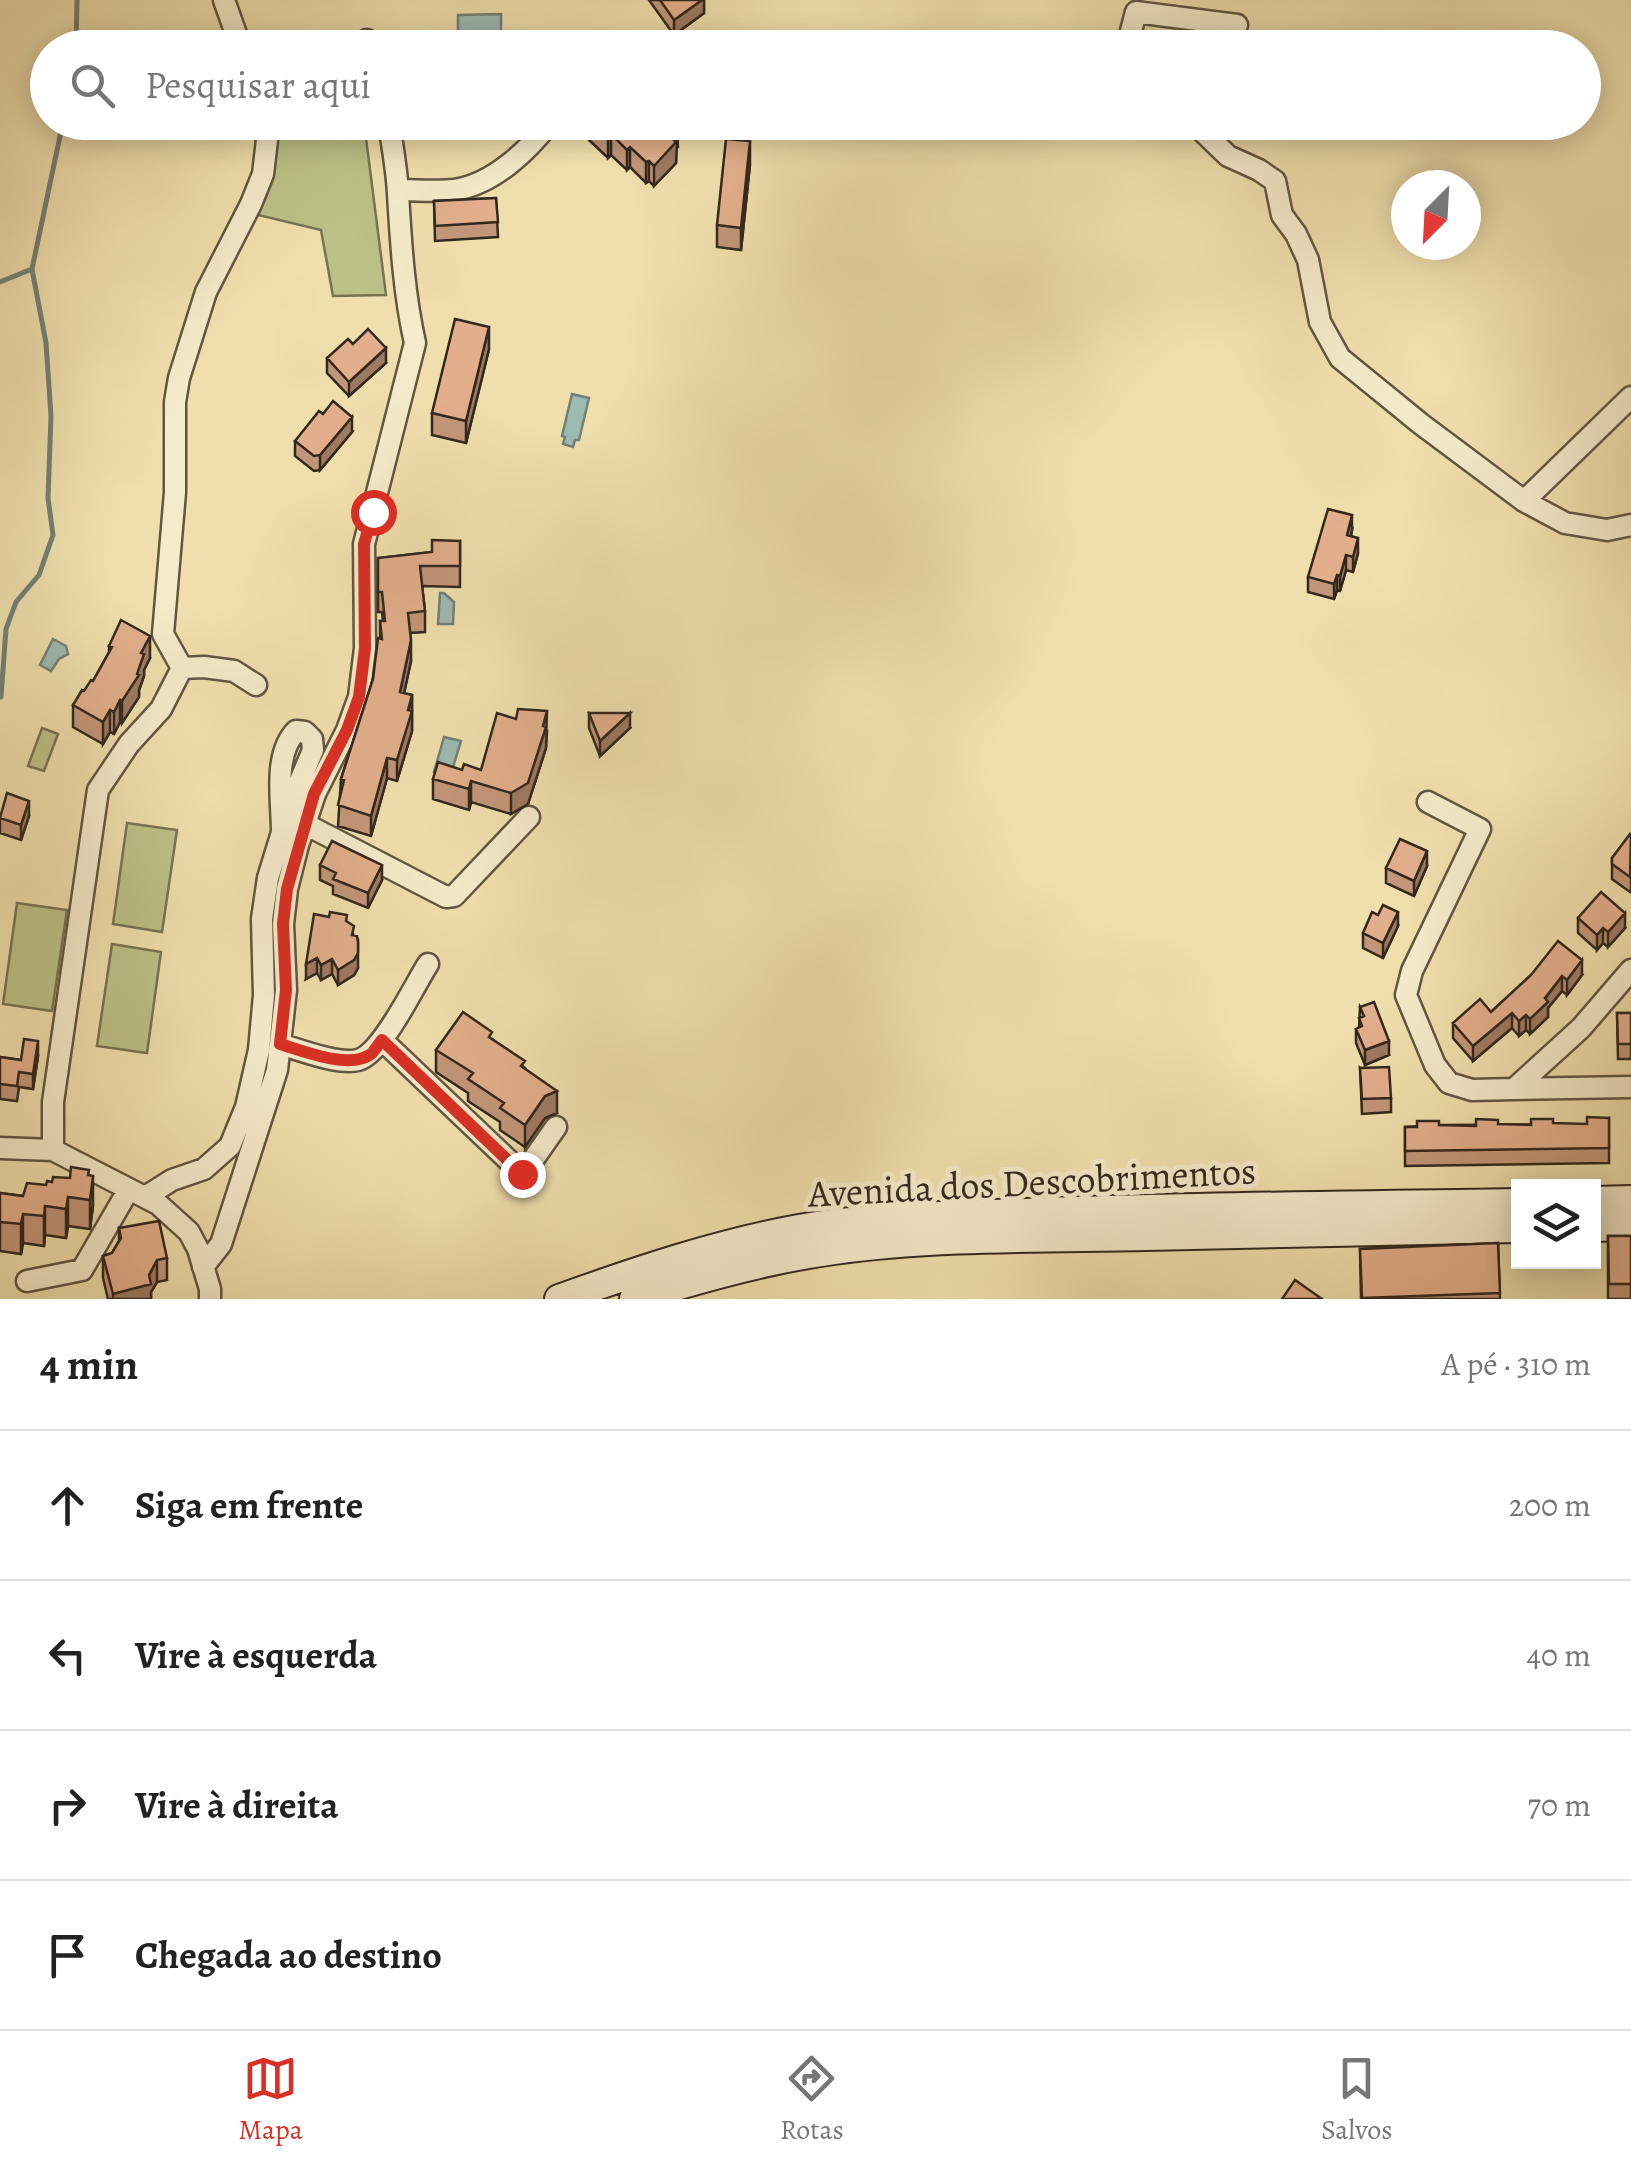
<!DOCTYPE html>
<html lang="pt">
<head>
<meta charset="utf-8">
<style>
	:root { --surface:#fff; --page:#f6f6f6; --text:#222; --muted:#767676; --line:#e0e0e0; --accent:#d93025 }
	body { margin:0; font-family:Alegreya,serif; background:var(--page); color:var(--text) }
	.controls { position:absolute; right:30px; bottom:30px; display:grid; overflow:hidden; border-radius:0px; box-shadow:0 5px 25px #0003 }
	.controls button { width:90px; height:90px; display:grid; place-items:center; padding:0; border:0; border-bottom:2px solid var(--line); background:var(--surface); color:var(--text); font:50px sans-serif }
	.compass { position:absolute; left:1391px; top:170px; width:90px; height:90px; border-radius:50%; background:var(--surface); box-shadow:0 5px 25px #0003; rotate:204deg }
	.stop { position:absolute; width:30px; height:30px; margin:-22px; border:8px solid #d93025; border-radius:50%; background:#fff }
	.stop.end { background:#d93025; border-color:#fff; box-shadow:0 2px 10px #0008 }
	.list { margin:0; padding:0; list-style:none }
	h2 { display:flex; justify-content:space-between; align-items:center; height:130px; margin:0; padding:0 40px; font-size:42px }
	h2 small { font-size:32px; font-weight:400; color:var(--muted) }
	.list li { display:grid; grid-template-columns:65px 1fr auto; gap:30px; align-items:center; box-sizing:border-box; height:150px; padding:0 40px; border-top:2px solid var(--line) }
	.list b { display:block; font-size:38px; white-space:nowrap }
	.list em { font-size:32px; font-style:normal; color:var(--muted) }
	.icon { flex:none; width:55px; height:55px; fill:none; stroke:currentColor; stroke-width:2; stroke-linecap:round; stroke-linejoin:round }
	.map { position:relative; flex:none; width:1631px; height:1299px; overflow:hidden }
	.search { position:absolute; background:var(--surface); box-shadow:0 5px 25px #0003; left:30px; right:30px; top:30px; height:110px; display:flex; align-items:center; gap:25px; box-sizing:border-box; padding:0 35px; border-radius:55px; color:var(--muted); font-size:38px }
	.sheet { height:730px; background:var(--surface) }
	nav { display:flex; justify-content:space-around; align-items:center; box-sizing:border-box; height:140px; border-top:2px solid var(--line); background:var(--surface); font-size:28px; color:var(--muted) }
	nav a { display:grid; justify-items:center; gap:5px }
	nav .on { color:var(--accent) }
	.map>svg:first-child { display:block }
	.green { fill:#bcc187; stroke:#787452; stroke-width:2.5 }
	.water { fill:#9dbab3; stroke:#738077; stroke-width:2.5 }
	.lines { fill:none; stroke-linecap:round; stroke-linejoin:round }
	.stream { stroke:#738077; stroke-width:5 }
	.street-casing { stroke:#625642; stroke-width:25 }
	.secondary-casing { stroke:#33281e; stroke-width:32 }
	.street { stroke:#f5eac9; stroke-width:20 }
	.secondary { stroke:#f5eac9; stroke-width:28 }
	.wall { fill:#c29678; stroke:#33281e; stroke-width:2.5 }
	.shaded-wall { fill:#9e7a61; stroke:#33281e; stroke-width:2.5 }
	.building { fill:#e2ae8b; stroke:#33281e; stroke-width:2.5 }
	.route { stroke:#d93025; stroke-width:12 }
	.labels { text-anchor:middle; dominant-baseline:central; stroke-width:10; stroke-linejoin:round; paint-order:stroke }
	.street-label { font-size:38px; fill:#33281e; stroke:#f5eac9 }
</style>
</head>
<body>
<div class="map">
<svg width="1631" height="1299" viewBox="0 0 1631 1299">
	<rect width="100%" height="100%" fill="#efdfac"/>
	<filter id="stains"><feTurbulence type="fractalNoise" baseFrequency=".002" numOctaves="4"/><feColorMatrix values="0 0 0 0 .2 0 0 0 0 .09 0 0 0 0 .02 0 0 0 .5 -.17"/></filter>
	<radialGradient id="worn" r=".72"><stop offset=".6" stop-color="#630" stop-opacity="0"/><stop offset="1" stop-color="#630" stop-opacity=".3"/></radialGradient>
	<path class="green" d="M278 136 366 138 386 295 333 296 321 230 254 214 272 173Z
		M42 728 58 734 44 771 28 766Z
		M127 823 177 830 162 932 113 924Z
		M17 903 67 910 52 1011 3 1004Z
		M112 944 161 952 147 1053 97 1046Z"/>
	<path class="water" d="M501 14V36H458V15Z
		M572 394 589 398 579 440H575L573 447 563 444 565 437 562 436Z
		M440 593H444L454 602 453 624H438Z
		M53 639 66 646 68 654 59 659 51 671 40 665Z
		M444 737 461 741 450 777 434 772Z"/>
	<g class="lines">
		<path class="stream" d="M76 48 77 0
			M0 282 32 269 63 122
			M1 697 6 629 16 602 39 575 53 535 48 498 51 416 46 343 32 269"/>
		<defs>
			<path id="street" d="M224 0 241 48
				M367 40 369 48
				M1134 48 1130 35 1136 12 1237 25
				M1193 122 1228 156 1259 170 1275 181 1282 215 1296 234 1308 260 1320 322 1340 358 1421 424 1524 501 1565 523 1607 530 1631 525
				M398 190C416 190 436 192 454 190 492 185 528 151 550 122
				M1524 501 1631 397
				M182 668 204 667 234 671 256 685
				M1428 802 1480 829 1412 971 1406 995 1435 1065 1449 1083 1472 1090 1514 1089 1581 1028 1631 970
				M305 824 446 897 454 896 529 817
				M382 1040 523 1174 556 1127
				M280 1044C300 1050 339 1065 358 1060 382 1054 414 986 428 964
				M1514 1089 1631 1087
				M0 1148 53 1150 158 1204 189 1232 198 1249 210 1289V1299
				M53 1150V1102L98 790 129 744 161 709 182 668 163 634 175 492V402L179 378 206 292 251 204 263 174 267 140 263 122
				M145 1197 172 1180 204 1169 230 1146 246 1107 259 1050 264 995 262 919 268 878 292 800 313 750 312 739 305 732 296 731C273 755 282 801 282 831
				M203 1267 221 1244 277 1070 286 990 283 924 287 889 298 845 315 794 347 730 359 697 365 648 364 544 415 343C404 294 401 244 398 194 397 170 392 146 389 122
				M27 1281 82 1270 129 1189"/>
			<path id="secondary" d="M1594 1201 1631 1200
				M1594 1227 1631 1226
				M559 1299C637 1271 717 1244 799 1229 874 1216 951 1216 1026 1213 1190 1206 1354 1206 1518 1203
				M634 1299C699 1278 767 1259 834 1250 936 1236 1042 1238 1146 1236 1270 1233 1394 1231 1518 1228"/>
		</defs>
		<use href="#street" class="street-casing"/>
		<use href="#secondary" class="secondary-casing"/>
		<use href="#street" class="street"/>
		<use href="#secondary" class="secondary"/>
	</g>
	<path class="wall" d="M649 0H704V13L674 35Z
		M584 122H676L678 147 676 148V163L654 186 649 181 646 183 630 167 627 170 611 155 608 158 587 138Z
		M750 164 741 250 717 247V225Z
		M496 198 498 237 435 241 434 201Z
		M353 344 386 363 349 396 327 373V358Z
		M489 349 466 443 432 435V413Z
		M352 432 320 470 314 471 295 456V441Z
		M1352 530 1351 536 1358 553 1353 572 1346 570 1340 591 1337 590 1334 599 1308 592V577Z
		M460 541V587L422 586 425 611V632L410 633 411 661 404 693 412 695V731L397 781 387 778 371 836 338 826 341 779 373 679 380 639V621H383L382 612H378V558L432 552Z
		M109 646 150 658 144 670V676L139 690V697L122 723 120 722 114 734 110 732 103 744 73 727V705L93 681 109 652Z
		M589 713 630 728 600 756 589 728Z
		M547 732 546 748 528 804 511 814 471 802 469 810 433 799V779L462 770H481Z
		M0 814 29 816 21 840 0 833Z
		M1631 835V890L1630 892 1612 879V858Z
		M320 865 382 880 368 908 333 894V886L320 880Z
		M1427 866 1414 896 1386 883V868Z
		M329 917 347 922 354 936 358 968 354 975 338 985 332 974 321 980 317 973 306 979Z
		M1578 918 1625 928 1608 947 1603 943 1597 950 1578 933Z
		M1398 926 1383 958 1363 948V933Z
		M1531 975H1582L1567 995 1562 991 1548 1008V1017L1530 1034 1526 1030 1519 1036 1512 1028 1473 1061 1453 1038V1023L1491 1012Z
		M1360 1007 1389 1055 1365 1065 1356 1043V1029L1359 1028Z
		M1617 1013H1631V1059H1618Z
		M492 1039 525 1068 557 1113 545 1118 525 1147 500 1130V1122L468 1101V1093L436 1072V1050Z
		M38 1056 33 1089 19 1087 17 1101 0 1099V1057L21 1060Z
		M1360 1068 1391 1098V1112L1362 1114Z
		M1609 1118V1163L1405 1166V1127L1439 1125 1587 1124Z
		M89 1175 93 1205 90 1229 68 1226 66 1238 45 1235 44 1246 23 1243 21 1254 0 1251V1193L23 1196 52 1182Z
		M119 1228 167 1258V1280L157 1282 151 1292V1299H108L103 1278V1256L112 1253 119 1241Z
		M1608 1236H1631V1299H1608Z
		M1498 1243 1500 1299H1361L1360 1249Z"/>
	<path class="shaded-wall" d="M702 0H704V13L674 35V20Z
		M678 126 676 163 654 186V166L667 133Z
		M611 134V155L608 158V137Z
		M750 141V164L741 250V228Z
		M630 147V167L627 170V150Z
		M649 161V181L646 183V162Z
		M489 327V349L466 443V421Z
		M386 348V363L349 396V382Z
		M352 417V432L320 470V455Z
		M1352 515V530L1347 550V535Z
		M1358 538V553L1353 572V557Z
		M1346 555V570L1340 591V576Z
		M1337 575V590L1334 599V584Z
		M150 636V658L144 670V676L139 690V697L122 723V701L141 653Z
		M411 640V661L400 712V692Z
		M412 695V731L397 781V760Z
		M120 700V722L114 734V712Z
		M110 710V732L103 744V722Z
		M547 711 546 748 528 804 511 814V793L543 726Z
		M630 713V728L600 756V741Z
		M387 758V778L371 836V816Z
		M471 781V802L469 810V789Z
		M29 801V816L21 840V825Z
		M1427 851V866L1414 896V881Z
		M382 865V880L368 908V893Z
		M1398 912V926L1383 958V943Z
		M1625 913V928L1608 947V932Z
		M1603 928V943L1597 950V935Z
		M358 942V968L354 975 338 985V970Z
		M317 958V973L306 979V964Z
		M332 959V974L321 980V965Z
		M1582 960V975L1567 995V980Z
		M1562 976V991L1548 1008V1017L1530 1034V1019Z
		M1512 1013V1028L1473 1061V1046Z
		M1526 1015V1030L1519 1036V1021Z
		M38 1041V1056L33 1089V1074Z
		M1389 1041V1055L1365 1065V1050Z
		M557 1091V1113L545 1118 525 1147V1125L545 1096Z
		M93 1176V1205L90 1229V1200Z
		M68 1197V1226L66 1238V1209Z
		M45 1206V1235L44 1246V1216Z
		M23 1214V1243L21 1254V1224Z
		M157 1260V1282L151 1292V1299H113V1294L149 1275Z"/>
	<path class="building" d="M660 0H702L674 20Z
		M592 122H676L678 126 667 133 676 142 654 166 649 161 646 162 630 147 627 150 611 134 608 137Z
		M726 139 750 141 741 228 717 225Z
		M496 198 498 222 435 226 434 201Z
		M455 319 489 327 466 421 432 413Z
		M368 329 386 348 349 382 327 358 348 339 353 344Z
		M333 401 352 417 320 455 314 456 295 441 319 411 323 414Z
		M1328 509 1352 515 1347 535 1358 538 1353 557 1346 555 1340 576 1337 575 1334 584 1308 577Z
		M432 540 460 541V566H420L425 611 408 613 411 640 400 692 412 695 408 710 412 711 397 760 387 758 371 816 338 805 344 780 341 779 373 679 378 638 382 639 380 621H385L382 592H378V558L432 552Z
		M121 620 150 636 141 653 144 654 137 674 139 675 122 701 120 700 114 712 110 710 103 722 73 705 82 690 84 691 91 680 93 681 112 647 109 646Z
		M518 709 547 711 543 726 546 727 528 783 511 793 471 781 469 789 433 779 438 762 462 770 464 764 481 770 497 713 516 719Z
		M589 713H630L600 741Z
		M7 793 29 801 21 825 0 818Z
		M1630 834 1631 835 1630 877 1612 864V858Z
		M1400 839 1427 851 1414 881 1386 868Z
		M332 841 382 865 368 893 333 879 336 873 320 865Z
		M1601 892 1625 913 1608 932 1603 928 1597 935 1578 918Z
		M1383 905 1398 912 1383 943 1363 933 1372 912 1378 915Z
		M330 912 347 915 346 921 354 926 352 935 357 936 358 942V953L354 960 338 970 332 959 321 965 317 958 306 964 314 914 329 917Z
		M1558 941 1582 960 1567 980 1562 976 1545 998 1548 1002 1530 1019 1526 1015 1519 1021 1512 1013 1473 1046 1453 1023 1480 999 1491 1012 1531 975Z
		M1374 1002 1389 1041 1365 1050 1356 1029 1362 1026 1359 1018 1364 1016 1360 1007Z
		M463 1012 492 1032 489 1037 525 1061 521 1066 557 1091 545 1096 525 1125 500 1108 504 1103 468 1079 473 1073 436 1050Z
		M1617 1013H1631V1044H1618Z
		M24 1039 38 1041 33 1074 19 1072 17 1086 0 1084V1057L21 1060Z
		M1389 1067 1391 1098 1362 1099 1360 1068Z
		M1587 1117 1609 1118V1148L1405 1151V1127H1417V1121H1439V1125L1476 1126V1119L1498 1120V1124L1531 1125V1119H1553V1123L1587 1124Z
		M71 1167 89 1170 88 1175 93 1176 90 1200 68 1197 66 1209 45 1206 44 1216 23 1214 21 1224 0 1222V1193L23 1196 27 1183 46 1185 47 1181 52 1182 53 1177 70 1178Z
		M159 1221 167 1258 157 1260 149 1275 151 1284 113 1294 103 1256 112 1253 121 1238 119 1228Z
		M1608 1236H1631V1284H1609Z
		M1498 1243 1500 1293 1362 1298 1360 1249Z
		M1295 1280 1322 1299H1282Z"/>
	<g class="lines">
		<path class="route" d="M373 512 364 544 365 648 359 697 347 730 314 794 287 889 283 924 286 990 280 1044C303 1051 350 1070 371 1054 373 1053 380 1042 382 1040L522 1174"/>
	</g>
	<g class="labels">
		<g class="street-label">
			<text transform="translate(1032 1182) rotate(-3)">Avenida dos Descobrimentos</text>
		</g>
	</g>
	<rect width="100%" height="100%" filter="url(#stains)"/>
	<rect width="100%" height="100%" fill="url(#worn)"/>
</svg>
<div class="controls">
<button><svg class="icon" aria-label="layers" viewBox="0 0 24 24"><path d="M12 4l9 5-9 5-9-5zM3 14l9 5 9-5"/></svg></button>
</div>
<svg class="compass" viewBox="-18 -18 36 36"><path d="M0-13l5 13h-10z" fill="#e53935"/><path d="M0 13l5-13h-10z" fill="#767676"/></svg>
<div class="stop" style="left:373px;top:512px"></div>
<div class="stop end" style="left:522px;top:1174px"></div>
<div class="search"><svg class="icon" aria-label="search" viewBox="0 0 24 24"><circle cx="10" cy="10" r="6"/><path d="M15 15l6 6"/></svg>Pesquisar aqui</div>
</div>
<section class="sheet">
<h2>4 min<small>A pé · 310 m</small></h2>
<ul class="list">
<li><svg class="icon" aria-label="ahead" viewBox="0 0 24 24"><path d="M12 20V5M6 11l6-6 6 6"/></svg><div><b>Siga em frente</b></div><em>200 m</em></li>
<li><svg class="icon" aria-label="left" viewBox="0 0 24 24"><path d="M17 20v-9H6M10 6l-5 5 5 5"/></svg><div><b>Vire à esquerda</b></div><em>40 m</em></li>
<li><svg class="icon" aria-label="right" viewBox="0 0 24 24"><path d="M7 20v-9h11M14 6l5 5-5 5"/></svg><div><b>Vire à direita</b></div><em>70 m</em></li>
<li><svg class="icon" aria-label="arrive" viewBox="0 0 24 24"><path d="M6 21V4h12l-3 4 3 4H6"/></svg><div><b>Chegada ao destino</b></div></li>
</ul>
</section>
<nav>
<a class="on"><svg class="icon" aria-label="map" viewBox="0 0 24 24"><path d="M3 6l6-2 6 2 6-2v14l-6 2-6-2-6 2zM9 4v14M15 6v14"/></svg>Mapa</a>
<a><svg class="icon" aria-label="directions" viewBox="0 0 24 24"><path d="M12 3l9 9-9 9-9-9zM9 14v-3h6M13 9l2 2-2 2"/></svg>Rotas</a>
<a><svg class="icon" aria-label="saved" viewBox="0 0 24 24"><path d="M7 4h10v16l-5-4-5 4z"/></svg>Salvos</a>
</nav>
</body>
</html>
